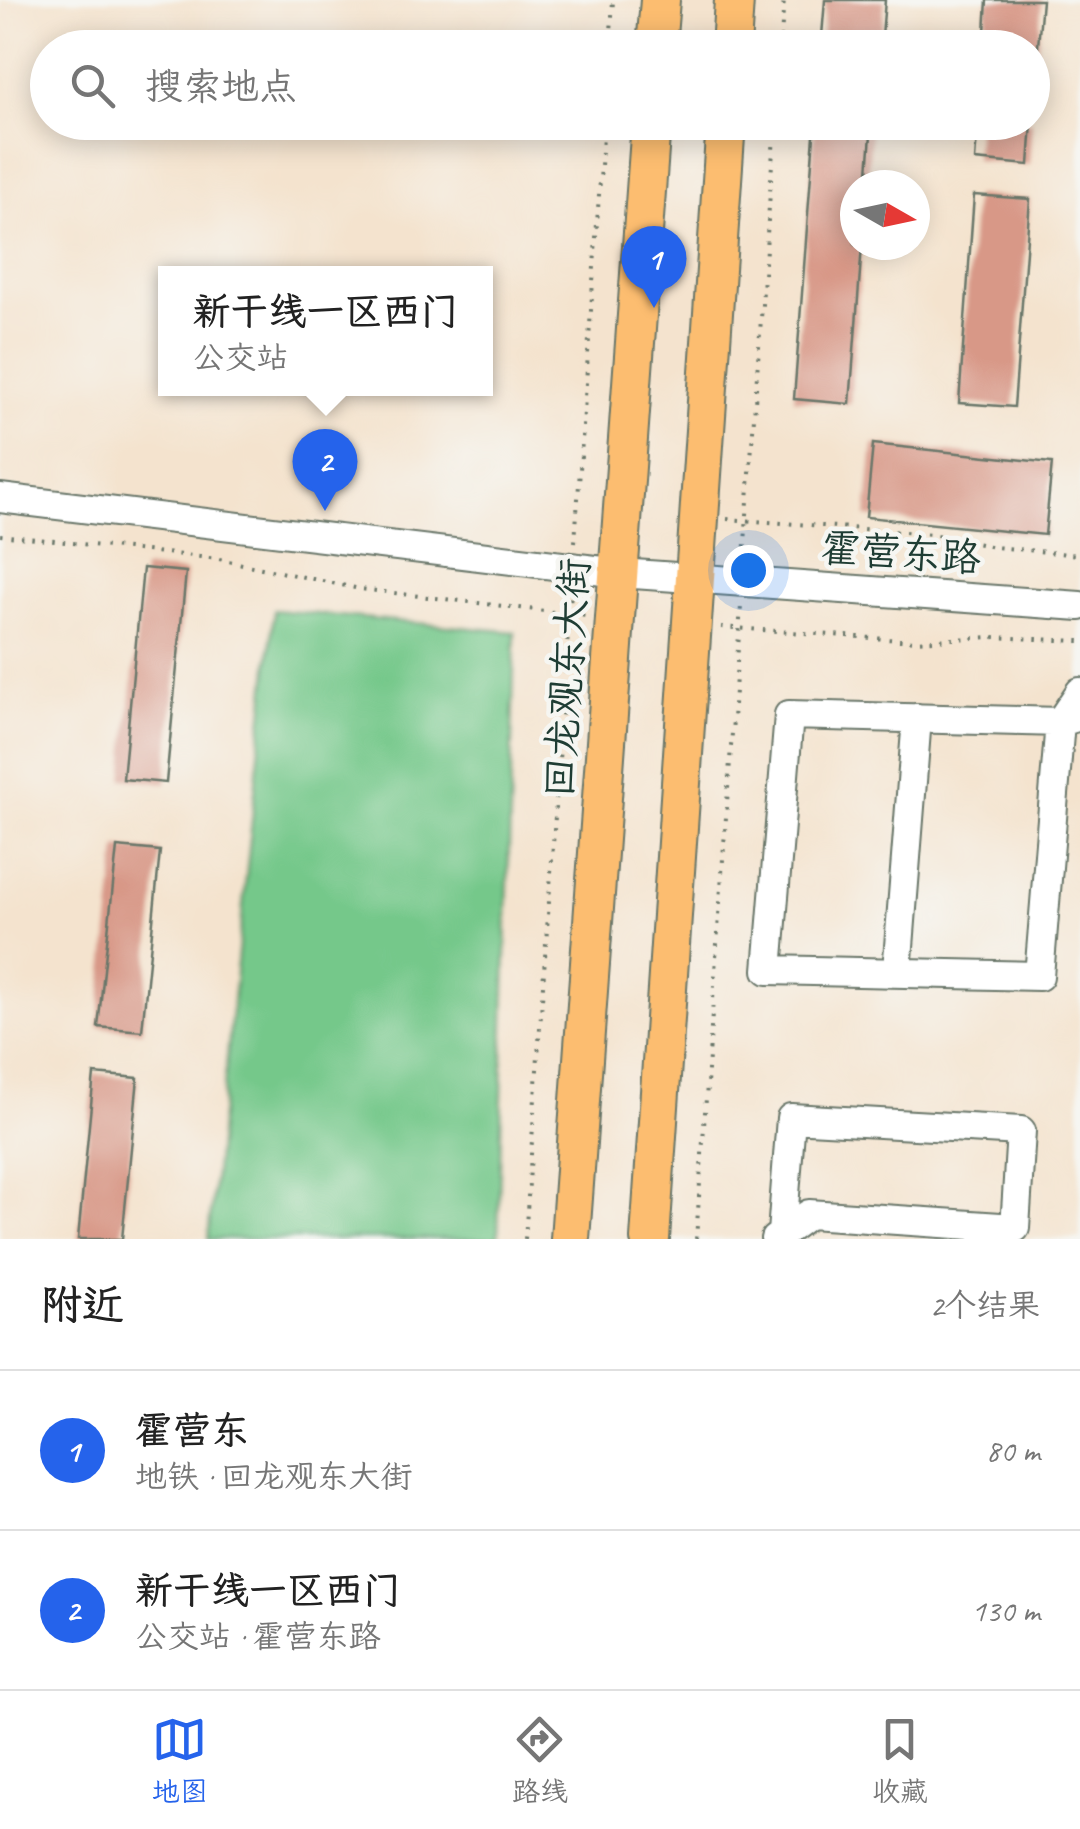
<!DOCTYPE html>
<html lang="zh">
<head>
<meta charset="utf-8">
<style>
	:root { --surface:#fff; --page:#f6f6f6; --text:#222; --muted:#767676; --line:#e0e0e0; --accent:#2563eb }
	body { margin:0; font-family:Caveat,"LXGW WenKai TC",sans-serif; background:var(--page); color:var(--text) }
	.compass { position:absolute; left:840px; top:170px; width:90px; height:90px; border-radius:50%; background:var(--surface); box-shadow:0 5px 25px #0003; rotate:99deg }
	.you { position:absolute; left:748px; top:570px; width:35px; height:35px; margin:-25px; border:8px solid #fff; border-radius:50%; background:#1a73e8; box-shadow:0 0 0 15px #1a73e833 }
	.badge { display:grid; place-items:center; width:65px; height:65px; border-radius:50%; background:var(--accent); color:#fff; font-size:32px; font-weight:700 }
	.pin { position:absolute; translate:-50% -82px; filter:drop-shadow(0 2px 5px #0008) }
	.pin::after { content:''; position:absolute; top:52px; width:35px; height:30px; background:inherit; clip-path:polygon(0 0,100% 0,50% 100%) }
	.popup { position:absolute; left:158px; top:266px; width:335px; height:130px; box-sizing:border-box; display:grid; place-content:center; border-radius:0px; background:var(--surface); filter:drop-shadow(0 2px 8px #0005); font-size:32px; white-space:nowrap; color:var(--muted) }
	.popup b { font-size:38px; color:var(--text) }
	.popup::after { content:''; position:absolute; left:50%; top:100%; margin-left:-20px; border:20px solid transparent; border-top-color:var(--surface) }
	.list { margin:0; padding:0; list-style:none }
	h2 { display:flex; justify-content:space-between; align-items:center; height:130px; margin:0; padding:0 40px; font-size:42px }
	h2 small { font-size:32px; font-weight:400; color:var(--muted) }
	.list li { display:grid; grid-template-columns:65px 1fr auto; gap:30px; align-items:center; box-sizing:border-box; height:160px; padding:0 40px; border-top:2px solid var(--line) }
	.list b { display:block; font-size:38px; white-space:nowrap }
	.list p { margin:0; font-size:32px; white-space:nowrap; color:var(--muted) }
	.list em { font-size:32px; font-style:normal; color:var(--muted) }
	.icon { flex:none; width:55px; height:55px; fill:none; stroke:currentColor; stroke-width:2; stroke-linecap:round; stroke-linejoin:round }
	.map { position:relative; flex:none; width:1080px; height:1239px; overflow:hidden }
	.search { position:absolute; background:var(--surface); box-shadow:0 5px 25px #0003; left:30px; right:30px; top:30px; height:110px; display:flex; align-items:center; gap:25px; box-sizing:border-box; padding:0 35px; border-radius:55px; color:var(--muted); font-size:38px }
	.sheet { height:450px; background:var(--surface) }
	nav { display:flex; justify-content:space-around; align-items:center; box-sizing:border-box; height:140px; border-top:2px solid var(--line); background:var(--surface); font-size:28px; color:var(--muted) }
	nav a { display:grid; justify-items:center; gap:5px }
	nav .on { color:var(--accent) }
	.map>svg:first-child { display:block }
	.green { fill:#75c88a; stroke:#4a825f; stroke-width:2.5 }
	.building { fill:#d89887 }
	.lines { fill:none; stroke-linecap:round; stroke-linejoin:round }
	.minor-casing { stroke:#6a776a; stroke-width:32 }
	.major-casing { stroke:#6a776a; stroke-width:42 }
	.path { stroke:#6a776a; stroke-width:4; stroke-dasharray:2.5 8; stroke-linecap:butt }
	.minor { stroke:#fff; stroke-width:28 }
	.major { stroke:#fcbd6f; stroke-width:38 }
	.labels { text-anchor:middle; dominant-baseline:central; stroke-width:9; stroke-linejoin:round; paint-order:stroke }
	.street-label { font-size:40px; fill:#1f3d34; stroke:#f6f6f2 }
</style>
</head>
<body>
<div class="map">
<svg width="1080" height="1239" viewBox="0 0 1080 1239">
	<rect width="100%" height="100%" fill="#f6f6f2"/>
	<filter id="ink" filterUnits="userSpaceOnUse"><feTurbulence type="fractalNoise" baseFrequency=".01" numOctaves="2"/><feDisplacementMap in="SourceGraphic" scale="20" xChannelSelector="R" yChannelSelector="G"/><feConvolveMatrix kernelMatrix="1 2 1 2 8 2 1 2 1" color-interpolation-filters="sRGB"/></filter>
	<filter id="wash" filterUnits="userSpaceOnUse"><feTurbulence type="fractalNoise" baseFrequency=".0048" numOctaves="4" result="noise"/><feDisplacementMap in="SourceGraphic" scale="40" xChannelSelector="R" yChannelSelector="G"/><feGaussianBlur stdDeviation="2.25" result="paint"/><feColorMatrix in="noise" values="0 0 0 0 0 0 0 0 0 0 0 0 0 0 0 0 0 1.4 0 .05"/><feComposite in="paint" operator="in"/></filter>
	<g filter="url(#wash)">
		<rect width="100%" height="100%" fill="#f4e3ce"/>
		<path class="green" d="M274 610 515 632 498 1239H208Z"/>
		<g id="blocks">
			<path class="building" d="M825 0H885L881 48H821Z
				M987 0H1042L1035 81H1032V48H984Z
				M815 122H872L867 185H855V245H862L850 404 794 399Z
				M978 122H1032L1029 165 975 160Z
				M974 195 1030 199 1014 407 959 403Z
				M873 444 1052 463 1045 535 866 517Z
				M143 568 186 572 166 783 123 779Z
				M117 847 160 851 142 1031 98 1027Z
				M94 1074 138 1078 122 1239H78Z"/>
		</g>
	</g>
	<g filter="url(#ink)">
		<use href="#blocks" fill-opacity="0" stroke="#6a776a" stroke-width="2.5"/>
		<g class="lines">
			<defs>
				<path id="minor" d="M0 498 620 573 1080 606
					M1080 692 1060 722 1080 716
					M789 715 1060 722 1039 976 768 970Z
					M897 972 917 718
					M775 1239 809 1214 1015 1228 1021 1131 791 1118 782 1233"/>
				<path id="major" d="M656 48 660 0
					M731 48 734 0
					M570 1239 651 122
					M650 1239 726 122"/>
			</defs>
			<use href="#minor" class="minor-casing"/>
			<use href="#major" class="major-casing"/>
			<path class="path" d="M610 48 613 0
				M780 48 784 0
				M727 519 932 534 994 547 1080 555
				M0 535 219 559 360 589 587 616
				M575 542 604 122
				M744 557 775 122
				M721 627 914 641 992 637 1080 641
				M525 1239 571 591
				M696 1239 741 606"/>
			<use href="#minor" class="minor"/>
			<use href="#major" class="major"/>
		</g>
	</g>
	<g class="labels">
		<g class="street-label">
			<text transform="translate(901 553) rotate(4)">霍营东路</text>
			<text transform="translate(567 678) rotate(-86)">回龙观东大街</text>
		</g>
	</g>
</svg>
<svg class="compass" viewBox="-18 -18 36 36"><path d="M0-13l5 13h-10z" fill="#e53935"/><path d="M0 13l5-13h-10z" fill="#767676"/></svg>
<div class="you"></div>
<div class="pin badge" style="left:654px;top:308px">1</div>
<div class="pin badge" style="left:325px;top:511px">2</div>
<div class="popup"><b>新干线一区西门</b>公交站</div>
<div class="search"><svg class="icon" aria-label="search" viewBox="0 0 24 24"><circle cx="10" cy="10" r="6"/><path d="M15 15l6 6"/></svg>搜索地点</div>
</div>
<section class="sheet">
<h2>附近<small>2个结果</small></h2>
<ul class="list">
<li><span class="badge">1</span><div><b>霍营东</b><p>地铁 · 回龙观东大街</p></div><em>80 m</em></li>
<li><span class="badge">2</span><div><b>新干线一区西门</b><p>公交站 · 霍营东路</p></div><em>130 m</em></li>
</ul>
</section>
<nav>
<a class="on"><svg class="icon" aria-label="map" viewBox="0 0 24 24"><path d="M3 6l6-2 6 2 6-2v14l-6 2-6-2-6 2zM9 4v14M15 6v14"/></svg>地图</a>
<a><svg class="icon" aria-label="directions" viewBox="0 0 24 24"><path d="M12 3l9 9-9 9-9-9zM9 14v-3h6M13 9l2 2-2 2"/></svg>路线</a>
<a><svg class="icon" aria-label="saved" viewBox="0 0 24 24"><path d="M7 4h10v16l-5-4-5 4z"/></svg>收藏</a>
</nav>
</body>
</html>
